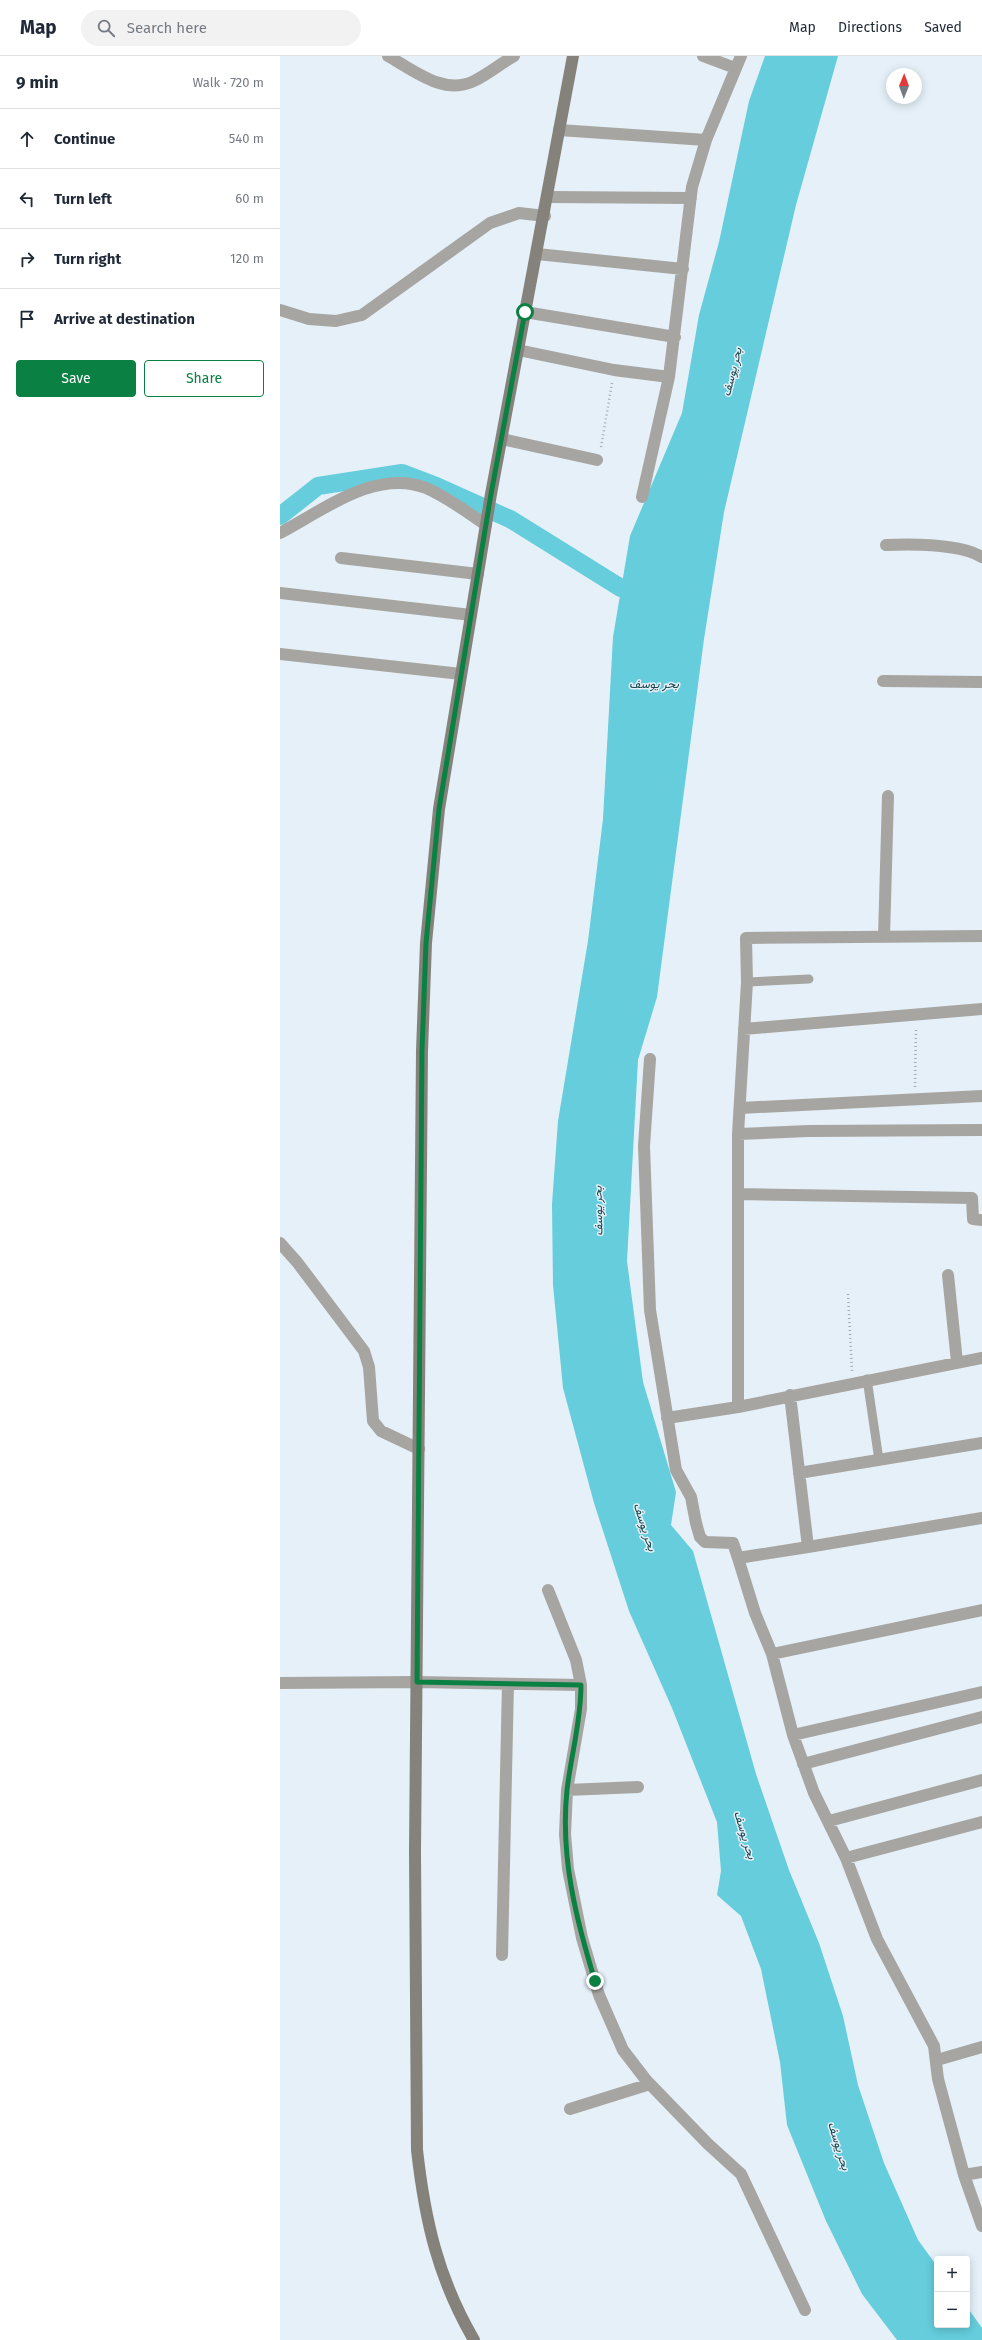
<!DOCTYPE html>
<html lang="en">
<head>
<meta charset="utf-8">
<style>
	:root { --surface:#fff; --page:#f2f2f3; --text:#1f2937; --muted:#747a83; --line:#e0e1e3; --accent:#0b8043 }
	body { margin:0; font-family:"Fira Sans",Vazirmatn,sans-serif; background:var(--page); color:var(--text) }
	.controls { position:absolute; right:12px; bottom:12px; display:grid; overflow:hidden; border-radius:4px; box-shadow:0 2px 10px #0003 }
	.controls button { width:36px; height:36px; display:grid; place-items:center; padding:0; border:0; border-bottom:1px solid var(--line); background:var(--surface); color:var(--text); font:20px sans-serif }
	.compass { position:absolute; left:606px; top:12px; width:36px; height:36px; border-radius:50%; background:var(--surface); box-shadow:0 2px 10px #0003; rotate:1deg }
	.stop { position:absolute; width:12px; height:12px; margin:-9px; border:3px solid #0b8043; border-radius:50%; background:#fff }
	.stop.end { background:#0b8043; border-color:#fff; box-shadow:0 1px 4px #0008 }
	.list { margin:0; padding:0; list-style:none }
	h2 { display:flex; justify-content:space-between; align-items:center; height:52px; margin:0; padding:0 16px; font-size:17px }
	h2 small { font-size:13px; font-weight:400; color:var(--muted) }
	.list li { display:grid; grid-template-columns:26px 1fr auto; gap:12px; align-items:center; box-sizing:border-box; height:60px; padding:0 16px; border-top:1px solid var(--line) }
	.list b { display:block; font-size:15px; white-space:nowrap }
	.list em { font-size:13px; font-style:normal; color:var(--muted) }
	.actions { display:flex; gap:8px; padding:12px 16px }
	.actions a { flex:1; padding:9px 0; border:1px solid var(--accent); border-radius:4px; text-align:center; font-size:14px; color:var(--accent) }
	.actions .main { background:var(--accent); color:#fff }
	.icon { flex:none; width:22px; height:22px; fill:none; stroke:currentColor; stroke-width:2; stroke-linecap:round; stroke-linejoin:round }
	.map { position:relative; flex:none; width:702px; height:2284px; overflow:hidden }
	header { display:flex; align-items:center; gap:24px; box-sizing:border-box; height:56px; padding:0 20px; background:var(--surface); border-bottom:1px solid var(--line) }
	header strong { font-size:19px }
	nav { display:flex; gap:22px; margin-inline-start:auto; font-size:14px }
	.search { width:280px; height:36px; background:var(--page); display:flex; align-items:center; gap:10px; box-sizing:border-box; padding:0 14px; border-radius:22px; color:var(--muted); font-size:15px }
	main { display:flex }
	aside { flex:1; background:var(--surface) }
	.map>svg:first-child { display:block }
	.water { fill:#65cddc }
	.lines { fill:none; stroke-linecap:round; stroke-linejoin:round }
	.canal { stroke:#65cddc; stroke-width:18 }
	.path { stroke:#a3acb2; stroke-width:2.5; stroke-dasharray:1 3; stroke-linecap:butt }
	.lane { stroke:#a7a5a1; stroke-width:9 }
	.street { stroke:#a7a5a1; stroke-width:12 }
	.secondary { stroke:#85827b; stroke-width:12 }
	.route { stroke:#0b8043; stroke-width:5 }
	.labels { text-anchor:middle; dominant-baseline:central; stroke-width:3; stroke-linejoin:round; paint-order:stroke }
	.water-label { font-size:12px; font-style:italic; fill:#14444b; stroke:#e5f0f8 }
</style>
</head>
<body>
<header>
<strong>Map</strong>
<div class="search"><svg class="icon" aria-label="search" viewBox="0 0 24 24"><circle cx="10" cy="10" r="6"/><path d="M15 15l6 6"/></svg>Search here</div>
<nav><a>Map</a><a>Directions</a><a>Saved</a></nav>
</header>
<main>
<aside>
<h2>9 min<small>Walk · 720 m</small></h2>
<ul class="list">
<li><svg class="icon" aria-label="ahead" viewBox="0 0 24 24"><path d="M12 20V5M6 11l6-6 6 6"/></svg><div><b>Continue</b></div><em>540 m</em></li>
<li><svg class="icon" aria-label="left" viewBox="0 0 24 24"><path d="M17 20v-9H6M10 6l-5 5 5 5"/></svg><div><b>Turn left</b></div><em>60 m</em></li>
<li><svg class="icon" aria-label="right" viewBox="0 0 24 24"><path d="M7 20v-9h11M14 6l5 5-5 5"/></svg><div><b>Turn right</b></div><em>120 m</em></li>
<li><svg class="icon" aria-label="arrive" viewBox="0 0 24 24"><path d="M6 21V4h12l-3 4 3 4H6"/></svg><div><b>Arrive at destination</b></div></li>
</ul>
<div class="actions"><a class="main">Save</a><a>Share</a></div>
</aside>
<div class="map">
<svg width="702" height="2284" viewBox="0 0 702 2284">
	<rect width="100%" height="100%" fill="#e5f0f8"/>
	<path class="water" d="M485 0H558L516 149 444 456 424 583 377 941 358 1004 347 1205 363 1326 396 1436 391 1469 413 1495 476 1718 509 1814 539 1887 563 1960 578 2029 604 2107 638 2184 657 2210V2269H687V2251L702 2272V2284H617L582 2238 546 2165 507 2069 500 2006 481 1913 461 1860 437 1839 441 1815 437 1766 392 1652 349 1555 314 1447 283 1332 273 1229 272 1148 278 1065 308 885 323 763 333 581 350 480 402 357 419 259 439 186 469 45Z"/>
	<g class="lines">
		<path class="canal" d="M0 460 38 430 122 417 156 430 230 463 341 532"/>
		<path class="path" d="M321 391 332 327
			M635 1031 636 972
			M568 1238 572 1315"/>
		<path class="lane" d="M467 926 529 923
			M587 1323 599 1404"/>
		<path class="street" d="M108 0C133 14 164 40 194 25 208 18 220 8 234 0
			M423 0 455 12
			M279 74 426 84
			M268 141 411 142
			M257 198 403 213
			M0 254 29 263 56 265 82 259 210 167 239 157 265 160
			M245 256 395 281
			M238 294 334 314 389 321
			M222 383 317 404
			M362 441 389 321 412 131 426 84 461 0
			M0 477C42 455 96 412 146 432 167 441 187 456 206 469
			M606 489C632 488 680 488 702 501
			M61 502 198 518
			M0 537 191 559
			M0 598 181 618
			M603 625 702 626
			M604 881 608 740
			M464 973 702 953
			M370 1003 364 1090 370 1254 396 1414 411 1441 416 1467 420 1481 425 1486 453 1487 458 1502 528 1491
			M460 1052 702 1040
			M458 1078 528 1075 702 1074
			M458 1138 692 1142 693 1163 702 1164
			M0 1187 17 1206 84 1295 89 1311 93 1365 101 1375 139 1393
			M668 1219 677 1306
			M510 1339 528 1491 702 1462
			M458 1351V1078L467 926 466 882 702 880
			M387 1362 458 1351 702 1302
			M519 1417 702 1387
			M458 1502 475 1557 492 1598 513 1679 534 1737 566 1802 597 1883 654 1990 658 2023 684 2119 702 2170
			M268 1534 296 1604 301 1629V1653L287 1734 285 1778 288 1813 302 1882 319 1939 343 1994 366 2024 428 2088 461 2118 525 2254
			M492 1598 702 1554
			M0 1627 137 1626 301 1629
			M513 1679 702 1636
			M523 1708 702 1661
			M287 1734 358 1731
			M549 1765 702 1724
			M566 1802 702 1766
			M222 1899 228 1628
			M657 2004 702 1991
			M290 2053 370 2028
			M684 2119 702 2116"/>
		<path class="secondary" d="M194 2284C158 2222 145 2165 137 2094L135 1795 142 995 146 887 159 753 211 438 293 0"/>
	</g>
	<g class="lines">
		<path class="route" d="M245 256 211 438 159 753 146 887 142 995 137 1626 301 1629C301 1666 291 1699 287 1734 280 1800 296 1863 315 1925"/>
	</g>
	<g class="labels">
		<g class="water-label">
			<text transform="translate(452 316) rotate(-76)">بحر يوسف</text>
			<text x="374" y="628">بحر يوسف</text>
			<text transform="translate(318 1155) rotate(-91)">بحر يوسف</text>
			<text transform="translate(365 1471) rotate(72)">بحر يوسف</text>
			<text transform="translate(465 1779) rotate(73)">بحر يوسف</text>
			<text transform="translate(559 2090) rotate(73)">بحر يوسف</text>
		</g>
	</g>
</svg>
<div class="controls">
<button>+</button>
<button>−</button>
</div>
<svg class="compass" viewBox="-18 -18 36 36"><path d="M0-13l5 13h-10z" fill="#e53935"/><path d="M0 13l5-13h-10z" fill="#747a83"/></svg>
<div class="stop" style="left:245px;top:256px"></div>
<div class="stop end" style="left:315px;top:1925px"></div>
</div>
</main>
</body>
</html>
